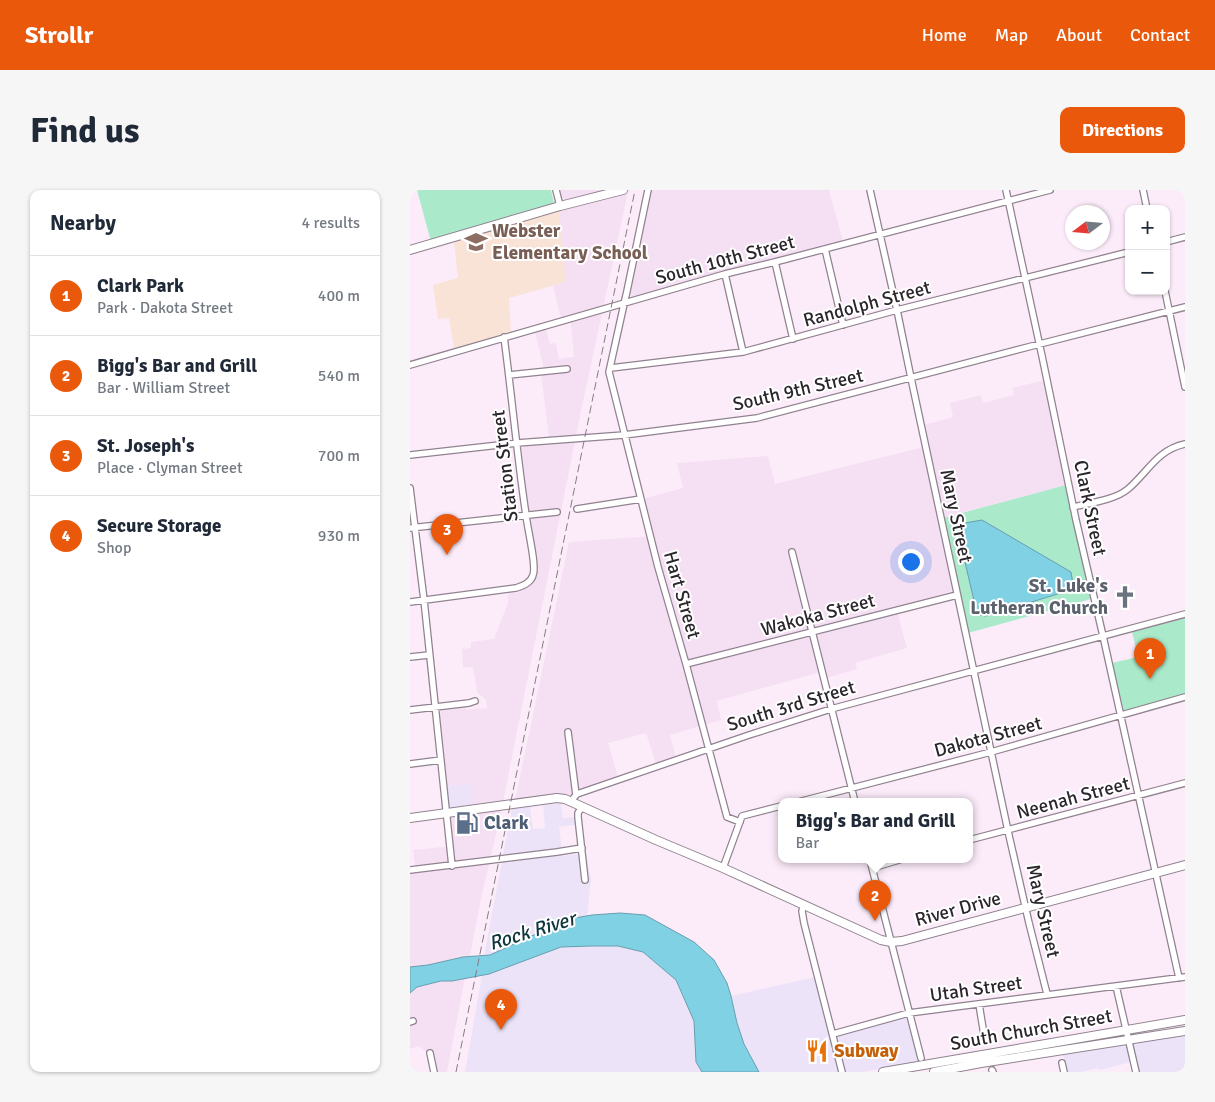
<!DOCTYPE html>
<html lang="en">
<head>
<meta charset="utf-8">
<style>
	:root { --surface:#fff; --page:#f6f6f7; --text:#1f2937; --muted:#747a83; --line:#e0e1e3; --accent:#ea580c }
	body { margin:0; font-family:Signika,sans-serif; background:var(--page); color:var(--text) }
	.controls { position:absolute; right:15px; top:15px; display:grid; overflow:hidden; border-radius:10px; box-shadow:0 1px 4px #0004 }
	.controls button { width:45px; height:45px; display:grid; place-items:center; padding:0; border:0; border-bottom:1px solid var(--line); background:var(--surface); color:var(--text); font:25px sans-serif }
	.compass { position:absolute; left:655px; top:15px; width:45px; height:45px; border-radius:50%; background:var(--surface); box-shadow:0 1px 4px #0004; rotate:254deg }
	.you { position:absolute; left:500px; top:371px; width:18px; height:18px; margin:-12px; border:4px solid #fff; border-radius:50%; background:#1a73e8; box-shadow:0 0 0 8px #1a73e833 }
	.badge { display:grid; place-items:center; width:32px; height:32px; border-radius:50%; background:var(--accent); color:#fff; font-size:16px; font-weight:700 }
	.pin { position:absolute; translate:-50% -41px; filter:drop-shadow(0 1px 2px #0008) }
	.pin::after { content:''; position:absolute; top:26px; width:18px; height:15px; background:inherit; clip-path:polygon(0 0,100% 0,50% 100%) }
	.popup { position:absolute; left:368px; top:608px; width:195px; height:65px; box-sizing:border-box; display:grid; place-content:center; border-radius:10px; background:var(--surface); filter:drop-shadow(0 1px 4px #0005); font-size:16px; white-space:nowrap; color:var(--muted) }
	.popup b { font-size:19px; color:var(--text) }
	.popup::after { content:''; position:absolute; left:50%; top:100%; margin-left:-10px; border:10px solid transparent; border-top-color:var(--surface) }
	.list { margin:0; padding:0; list-style:none }
	h2 { display:flex; justify-content:space-between; align-items:center; height:65px; margin:0; padding:0 20px; font-size:21px }
	h2 small { font-size:16px; font-weight:400; color:var(--muted) }
	.list li { display:grid; grid-template-columns:32px 1fr auto; gap:15px; align-items:center; box-sizing:border-box; height:80px; padding:0 20px; border-top:1px solid var(--line) }
	.list b { display:block; font-size:19px; white-space:nowrap }
	.list p { margin:0; font-size:16px; white-space:nowrap; color:var(--muted) }
	.list em { font-size:16px; font-style:normal; color:var(--muted) }
	.map { position:relative; flex:none; width:775px; height:882px; overflow:hidden; border-radius:10px }
	header { display:flex; align-items:center; gap:30px; box-sizing:border-box; height:70px; padding:0 25px; background:var(--accent); color:#fff }
	header strong { font-size:24px }
	nav { display:flex; gap:28px; margin-inline-start:auto; font-size:18px }
	.intro { display:flex; align-items:center; justify-content:space-between; box-sizing:border-box; height:120px; padding:0 30px }
	h1 { margin:0; font-size:35px }
	.button { padding:12px 22px; border-radius:10px; background:var(--accent); color:#fff; font-size:18px; font-weight:700 }
	main { display:flex; gap:30px; padding:0 30px }
	aside { flex:1; background:var(--surface); border-radius:10px; box-shadow:0 1px 4px #0004 }
	.map>svg:first-child { display:block }
	.commercial { fill:#ece3f9 }
	.built { fill:#f5dff3 }
	.education { fill:#f9e3d6 }
	.green { fill:#aaeaca }
	.water { fill:#81d1e5; stroke:#689eae }
	.lines { fill:none; stroke-linecap:round; stroke-linejoin:round }
	.street-casing { stroke:#90828f; stroke-width:8 }
	.secondary-casing { stroke:#90828f; stroke-width:10 }
	.street { stroke:#fff; stroke-width:5.5 }
	.secondary { stroke:#fff; stroke-width:8 }
	.rail { stroke:#857b84; stroke-width:1; stroke-dasharray:8 4; stroke-linecap:butt }
	.labels { text-anchor:middle; dominant-baseline:central; stroke-width:4; stroke-linejoin:round; paint-order:stroke }
	.education-label { font-size:19px; font-weight:bold; fill:#785e54; stroke:#fff; text-anchor:start }
	.street-label { font-size:19px; fill:#2c262c; stroke:#fff }
	.worship-label { font-size:19px; font-weight:bold; fill:#5b616d; stroke:#fff; text-anchor:end }
	.service-label { font-size:19px; font-weight:bold; fill:#4e5e75; stroke:#fff; text-anchor:start }
	.food-label { font-size:19px; font-weight:bold; fill:#c56008; stroke:#fff; text-anchor:start }
	.water-label { font-size:20px; font-style:italic; fill:#0d353d; stroke:#fff }
</style>
</head>
<body>
<header>
<strong>Strollr</strong>
<nav><a>Home</a><a>Map</a><a>About</a><a>Contact</a></nav>
</header>
<div class="intro"><h1>Find us</h1><a class="button">Directions</a></div>
<main>
<aside>
<h2>Nearby<small>4 results</small></h2>
<ul class="list">
<li><span class="badge">1</span><div><b>Clark Park</b><p>Park · Dakota Street</p></div><em>400 m</em></li>
<li><span class="badge">2</span><div><b>Bigg's Bar and Grill</b><p>Bar · William Street</p></div><em>540 m</em></li>
<li><span class="badge">3</span><div><b>St. Joseph's</b><p>Place · Clyman Street</p></div><em>700 m</em></li>
<li><span class="badge">4</span><div><b>Secure Storage</b><p>Shop</p></div><em>930 m</em></li>
</ul>
</aside>
<div class="map">
<svg width="775" height="882" viewBox="0 0 775 882">
	<rect width="100%" height="100%" fill="#fcecfa"/>
	<path class="commercial" d="M61 592 64 616 41 619 39 616 37 596Z
		M151 613 153 628 164 627 165 635 149 637 153 666 176 663 181 689 177 726 159 729 80 765 74 766 102 618 120 616 123 639 135 638 133 614Z
		M181 756H208L233 762 266 790 284 831 286 872 292 882H55L72 785 79 784 151 757Z
		M405 787 420 848 491 829H497L509 873 452 882H349L334 854 327 833 321 806Z
		M775 845V882H729L726 871 689 880 688 878 671 882H657L653 865Z"/>
	<path class="built" d="M147 0H202L152 13Z
		M241 0H419L433 51 228 106 221 107 219 102Z
		M218 2 171 221 93 612 64 616 61 593 37 596 30 522 32 520 55 517 56 520 77 518 76 510 67 502 63 477H53L52 459 61 458V452L84 449 98 413V403H107L112 401 119 396 124 388 121 342 112 258 116 256 140 254 131 184 135 183 125 142 136 139 140 154 146 153 149 169 164 167 160 125 151 128 143 96 156 92 149 21Z
		M635 190 656 295 528 329 542 401 486 417 497 458 445 473 447 479 416 488 414 481 307 511 311 530 260 545 266 568 246 574 236 543 198 553 208 587 157 606 105 611 159 352 243 346 233 309 273 298 267 273 358 266 365 294 518 256 514 235 543 227 540 213 571 205 573 213 604 205 602 198Z
		M92 619 71 709 60 766 53 767 18 775 0 777V683L6 682 3 660 43 656 40 628 41 627Z
		M55 788 37 882H28L23 860 15 861 9 856 0 859V803L7 797 31 791H42Z"/>
	<path class="education" d="M149 21 156 92 99 108 101 142 44 158 39 128 28 129 23 95 48 88 44 52Z"/>
	<path class="green" d="M7 0H141L144 13 21 52Z
		M656 295 660 318 681 409 558 443 533 328Z
		M775 428V505L714 522 702 473 728 467 722 442Z"/>
	<path class="water" d="M572 330 661 382 663 394 651 403 576 426 570 425 566 419 549 347 550 339 555 333Z
		M210 723 235 725 284 752 304 770 317 793 321 806 327 833 334 854 349 882H292L286 872 284 831 266 790 233 762 208 756H181L151 757 79 784 42 791H31L7 797 0 803V777L18 775 53 767 80 765 159 729 182 725Z"/>
	<g class="lines">
		<defs>
			<path id="street" d="M146 0 150 16
				M238 0 217 101 214 114 199 182 248 377 276 474 317 627 330 632
				M460 0 487 120 501 188 598 641 619 733 637 804
				M596 0 632 166 666 330 693 446 769 788
				M733 0 737 19
				M756 52 775 47
				M415 59 433 135
				M365 72 383 149
				M315 84 333 162
				M755 101 775 197
				M0 175 315 84 365 72 640 0
				M201 178 333 162 487 120 719 62
				M99 185 157 179
				M0 265 107 253 214 245 347 228 622 156 775 117
				M0 298 14 410 42 676
				M663 317C680 313 705 310 718 299 738 282 747 260 775 254
				M167 319 231 309
				M0 338 147 322
				M382 362 445 612
				M0 412 106 398C113 396 121 393 123 385 127 376 117 337 116 325 107 266 102 207 94 147
				M0 467 19 465
				M276 474 547 405
				M0 520 59 513 65 511
				M158 542 166 605
				M0 574 31 570
				M160 612 167 604 339 545 421 519 775 424
				M388 612 581 562 775 507
				M172 617 168 623V627L175 690
				M559 650 775 593
				M460 670 511 868
				M313 678 332 626 371 616
				M462 678 489 670
				M0 680 147 662 172 658
				M394 715 392 721 394 733 432 882
				M706 796 726 882
				M569 814 575 851
				M0 832 3 831
				M423 844 499 823 775 787
				M20 863 24 882
				M652 873 654 882
				M582 880 583 882"/>
			<path id="secondary" d="M0 60 150 16 213 0
				M0 628 147 608 155 609 246 650 313 678 471 750 481 752 492 751 775 675
				M473 882 775 830
				M524 882 571 873 775 841"/>
		</defs>
		<use href="#street" class="street-casing"/>
		<use href="#secondary" class="secondary-casing"/>
		<use href="#street" class="street"/>
		<use href="#secondary" class="secondary"/>
		<path class="rail" d="M46 882 225 0"/>
	</g>
	<defs>
		<symbol id="school-bare" viewBox="-9 -9 18 18"><path d="M0-5L7-2L0 1L-7-2ZM-4 1L0 2.5L4 1V4Q0 6-4 4Z" fill="#8d6e63" stroke="#fff" stroke-width="2.5" paint-order="stroke"/></symbol>
		<symbol id="church-bare" viewBox="-9 -9 18 18"><path d="M-1.2-6h2.4v3.5h3.3v2.4h-3.3V6h-2.4V-.1h-3.3v-2.4h3.3Z" fill="#6b7280" stroke="#fff" stroke-width="2.5" paint-order="stroke"/></symbol>
		<symbol id="fuel-bare" viewBox="-9 -9 18 18"><path d="M-5.5-6h7V0h2V4h1.3V-2.5L3-4.5l.8-.8L6-3V5H2.5V1h-1V6h-7ZM-4.2-4.7v3.2H.2V-4.7Z" fill="#5c6f8a" stroke="#fff" stroke-width="2.5" paint-order="stroke"/></symbol>
		<symbol id="restaurant-bare" viewBox="-9 -9 18 18"><path d="M-5-6h1v4h1v-4h1v4h1v-4h1v5L-1.5 .5V6h-2V.5L-5-1ZM5-6V6H3V1.5H1.5Q1.5-4 5-6Z" fill="#e8710a" stroke="#fff" stroke-width="2.5" paint-order="stroke"/></symbol>
	</defs>
	<g fill-rule="evenodd">
		<use href="#school-bare" x="50" y="36" width="32" height="32"/>
		<use href="#church-bare" x="699" y="391" width="32" height="32"/>
		<use href="#fuel-bare" x="41" y="617" width="32" height="32"/>
		<use href="#restaurant-bare" x="391" y="845" width="32" height="32"/>
	</g>
	<g class="labels">
		<g class="education-label">
			<text x="82" y="41">Webster<tspan x="82" dy="22">Elementary School</tspan></text>
		</g>
		<g class="street-label">
			<text transform="translate(315 70) rotate(-15)">South 10th Street</text>
			<text transform="translate(457 114) rotate(-15)">Randolph Street</text>
			<text transform="translate(388 200) rotate(-13)">South 9th Street</text>
			<text transform="translate(95 276) rotate(-97)">Station Street</text>
			<text transform="translate(680 318) rotate(78)">Clark Street</text>
			<text transform="translate(546 326) rotate(78)">Mary Street</text>
			<text transform="translate(272 405) rotate(74)">Hart Street</text>
			<text transform="translate(408 425) rotate(-15)">Wakoka Street</text>
			<text transform="translate(381 516) rotate(-17)">South 3rd Street</text>
			<text transform="translate(578 547) rotate(-15)">Dakota Street</text>
			<text transform="translate(663 608) rotate(-15)">Neenah Street</text>
			<text transform="translate(548 719) rotate(-15)">River Drive</text>
			<text transform="translate(633 721) rotate(77)">Mary Street</text>
			<text transform="translate(566 799) rotate(-8)">Utah Street</text>
			<text transform="translate(621 840) rotate(-10)">South Church Street</text>
		</g>
		<g class="worship-label">
			<text x="698" y="396">St. Luke's<tspan x="698" dy="22">Lutheran Church</tspan></text>
		</g>
		<g class="service-label">
			<text x="74" y="633">Clark</text>
		</g>
		<g class="food-label">
			<text x="424" y="861">Subway</text>
		</g>
		<g class="water-label">
			<text transform="translate(122 741) rotate(-17)">Rock River</text>
		</g>
	</g>
</svg>
<div class="controls">
<button>+</button>
<button>−</button>
</div>
<svg class="compass" viewBox="-18 -18 36 36"><path d="M0-13l5 13h-10z" fill="#e53935"/><path d="M0 13l5-13h-10z" fill="#747a83"/></svg>
<div class="you"></div>
<div class="pin badge" style="left:740px;top:489px">1</div>
<div class="pin badge" style="left:465px;top:731px">2</div>
<div class="popup"><b>Bigg's Bar and Grill</b>Bar</div>
<div class="pin badge" style="left:37px;top:365px">3</div>
<div class="pin badge" style="left:91px;top:840px">4</div>
</div>
</main>
</body>
</html>
